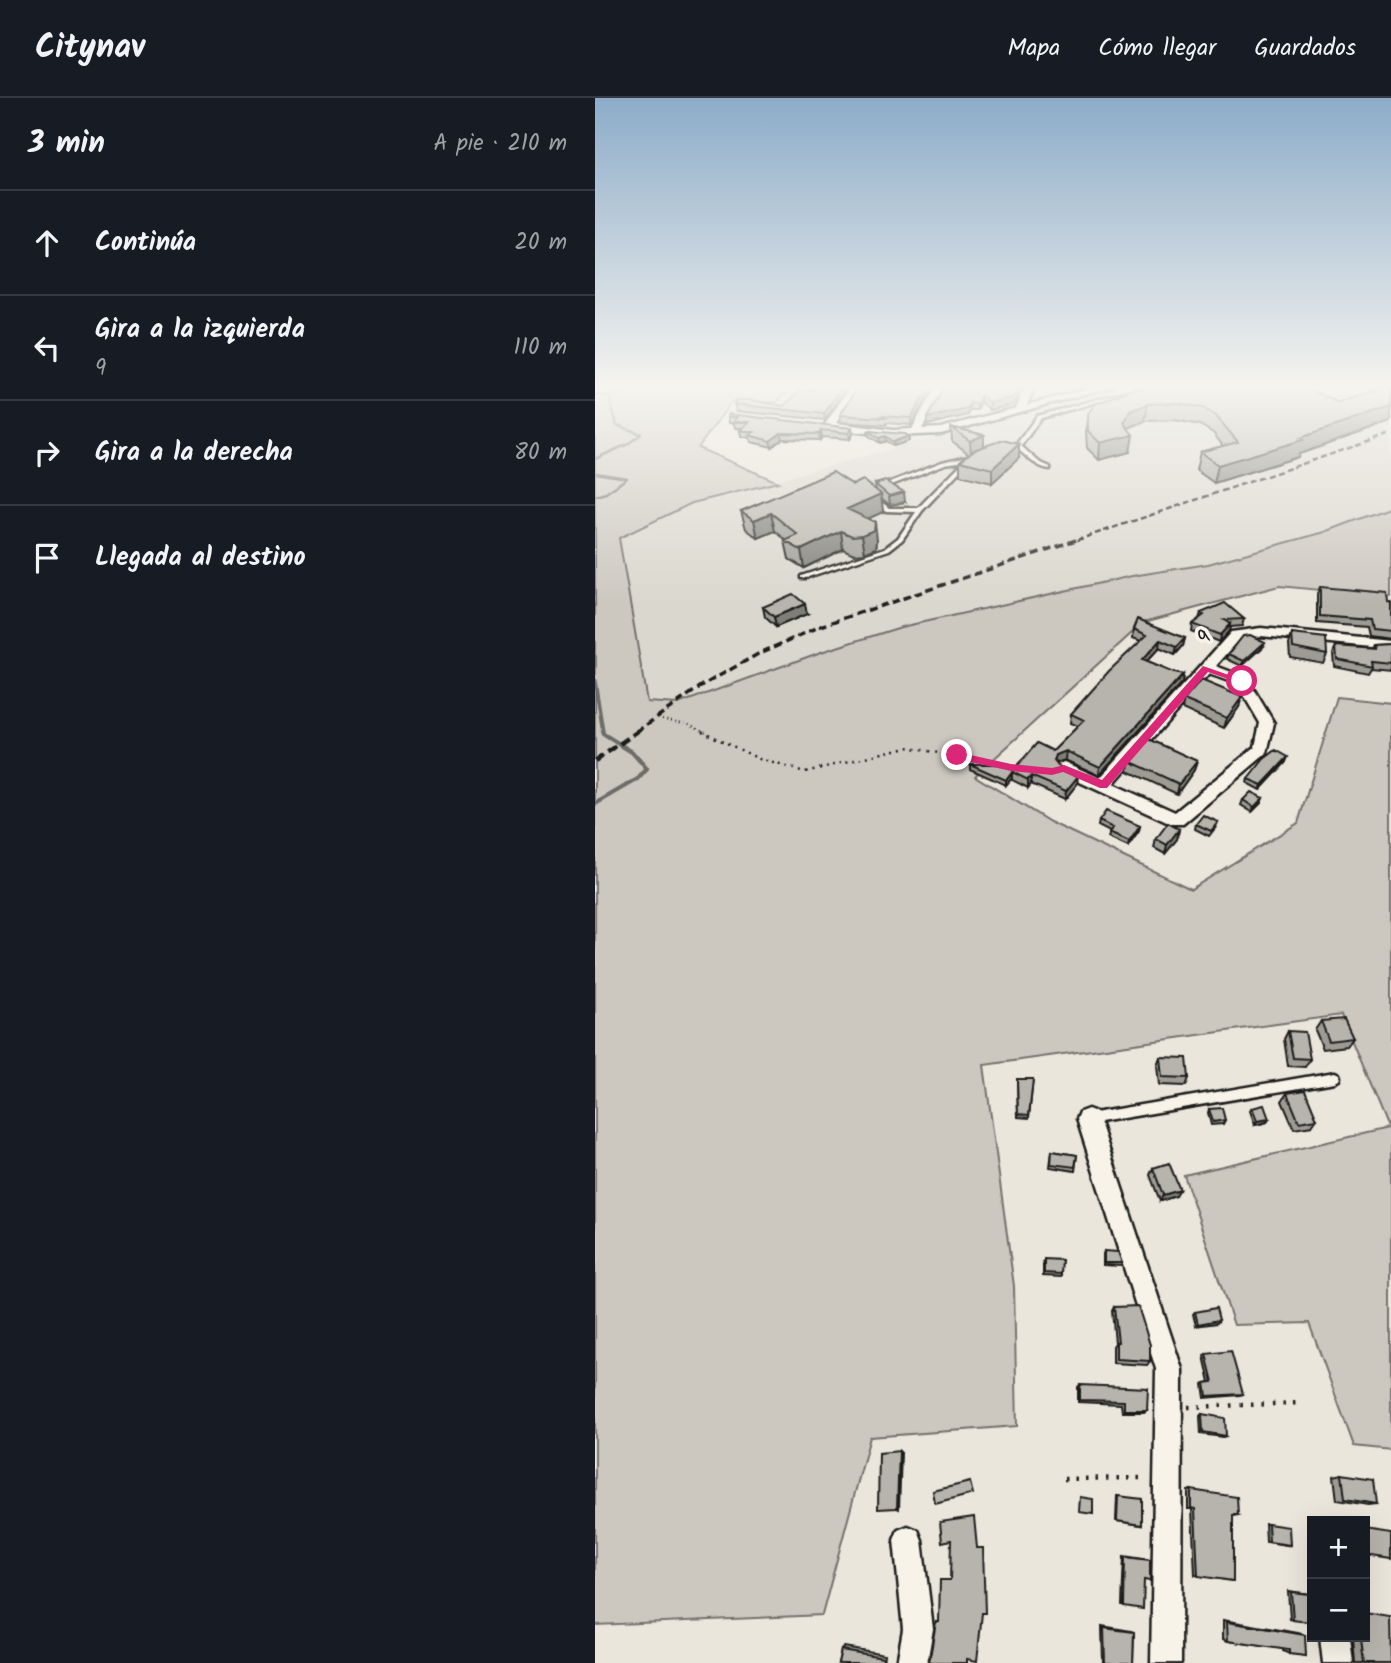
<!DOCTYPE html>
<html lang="es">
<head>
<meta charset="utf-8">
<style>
	:root { --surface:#171b24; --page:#20242c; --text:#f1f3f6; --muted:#9ea1a6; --line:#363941 }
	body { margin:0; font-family:Kalam,sans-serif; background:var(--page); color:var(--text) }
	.controls { position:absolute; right:21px; bottom:21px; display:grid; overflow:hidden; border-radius:0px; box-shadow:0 7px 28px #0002 }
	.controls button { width:63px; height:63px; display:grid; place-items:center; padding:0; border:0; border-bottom:2px solid var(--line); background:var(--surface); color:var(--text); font:35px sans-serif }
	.stop { position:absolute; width:21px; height:21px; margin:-16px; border:5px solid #db2777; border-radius:50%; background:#fff }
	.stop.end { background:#db2777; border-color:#fff; box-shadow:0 2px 7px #0008 }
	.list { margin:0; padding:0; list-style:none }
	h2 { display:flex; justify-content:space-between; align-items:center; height:91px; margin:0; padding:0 28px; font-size:30px }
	h2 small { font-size:23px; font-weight:400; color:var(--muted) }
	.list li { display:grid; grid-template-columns:46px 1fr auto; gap:21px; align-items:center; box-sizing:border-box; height:105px; padding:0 28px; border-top:2px solid var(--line) }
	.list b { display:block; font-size:26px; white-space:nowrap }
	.list p { margin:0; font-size:23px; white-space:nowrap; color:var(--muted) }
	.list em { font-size:23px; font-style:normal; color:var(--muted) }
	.icon { flex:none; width:38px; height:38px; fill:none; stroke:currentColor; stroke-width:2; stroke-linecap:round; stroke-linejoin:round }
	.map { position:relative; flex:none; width:796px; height:1565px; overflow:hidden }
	header { display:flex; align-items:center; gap:42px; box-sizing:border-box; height:98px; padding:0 35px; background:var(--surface); border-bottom:2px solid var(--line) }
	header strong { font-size:33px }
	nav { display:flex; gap:38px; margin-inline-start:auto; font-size:24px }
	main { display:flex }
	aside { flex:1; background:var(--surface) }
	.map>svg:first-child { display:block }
	.built { fill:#dad7ce }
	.green { fill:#ccc8c0; stroke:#74726e; stroke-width:2 }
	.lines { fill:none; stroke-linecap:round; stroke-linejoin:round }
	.stream-far2 { stroke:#6d6c68; stroke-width:2.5 }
	.stream-far1 { stroke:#6d6c68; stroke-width:3.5 }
	.stream { stroke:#6d6c68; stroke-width:4.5 }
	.service-casing { stroke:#1c1c1c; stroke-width:5 }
	.minor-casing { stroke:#1c1c1c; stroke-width:5 }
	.path-far2 { stroke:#1c1c1c; stroke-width:2; stroke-dasharray:1 3.5; stroke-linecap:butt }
	.path-far1 { stroke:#1c1c1c; stroke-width:2.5; stroke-dasharray:2 5; stroke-linecap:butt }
	.path { stroke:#1c1c1c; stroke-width:4.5; stroke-dasharray:2.5 8; stroke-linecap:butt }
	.service { fill:#f7f3e8; fill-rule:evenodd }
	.minor { fill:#f7f3e8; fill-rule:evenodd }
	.rail-far2 { stroke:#1c1c1c; stroke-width:2.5; stroke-dasharray:6 3.5; stroke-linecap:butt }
	.rail-far1 { stroke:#1c1c1c; stroke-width:3.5; stroke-dasharray:8 4.5; stroke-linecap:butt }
	.rail { stroke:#1c1c1c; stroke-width:4.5; stroke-dasharray:10 5; stroke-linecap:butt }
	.wall { fill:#9d9b94; stroke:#1c1c1c; stroke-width:2 }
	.shaded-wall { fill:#7f7e78; stroke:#1c1c1c; stroke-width:2 }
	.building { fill:#b6b4ac; stroke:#1c1c1c; stroke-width:2 }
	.route { fill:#db2777 }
	.labels { text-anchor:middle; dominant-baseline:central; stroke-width:7; stroke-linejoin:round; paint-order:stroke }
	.street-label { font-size:21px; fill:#1c1c1c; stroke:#f7f3e8 }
</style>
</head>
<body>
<header>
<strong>Citynav</strong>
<nav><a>Mapa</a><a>Cómo llegar</a><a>Guardados</a></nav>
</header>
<main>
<aside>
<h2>3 min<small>A pie · 210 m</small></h2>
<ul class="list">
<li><svg class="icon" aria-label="ahead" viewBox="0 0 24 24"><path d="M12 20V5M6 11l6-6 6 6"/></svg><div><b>Continúa</b></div><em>20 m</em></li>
<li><svg class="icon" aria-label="left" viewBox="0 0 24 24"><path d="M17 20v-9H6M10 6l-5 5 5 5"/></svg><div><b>Gira a la izquierda</b><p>9</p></div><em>110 m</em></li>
<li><svg class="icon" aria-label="right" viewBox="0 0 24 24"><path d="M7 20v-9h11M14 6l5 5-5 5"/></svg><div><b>Gira a la derecha</b></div><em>80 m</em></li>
<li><svg class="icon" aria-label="arrive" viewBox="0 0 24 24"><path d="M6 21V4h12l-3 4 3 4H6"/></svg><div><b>Llegada al destino</b></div></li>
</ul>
</aside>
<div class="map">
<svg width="796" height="1565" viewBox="0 0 796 1565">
	<rect width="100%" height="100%" fill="#eae6dc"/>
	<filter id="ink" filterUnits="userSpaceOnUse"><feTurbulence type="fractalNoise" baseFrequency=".0143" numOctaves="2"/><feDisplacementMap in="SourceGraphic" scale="14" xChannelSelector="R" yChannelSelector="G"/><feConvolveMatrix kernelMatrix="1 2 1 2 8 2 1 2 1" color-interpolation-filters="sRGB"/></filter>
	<g filter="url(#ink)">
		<path class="built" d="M528 288H796V409L730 434 613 466 537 478 306 529 226 554 83 606 51 604 24 440 97 405Z"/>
		<path class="green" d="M0 288 19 296 60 288H198L182 304 137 303 103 350 183 384 97 405 24 440 52 604 83 606 226 554 306 529 537 478 613 466 730 434 796 409V499L684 488 549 524 380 678 455 724 596 791 703 725 742 599 796 605V1352L759 1348 714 1225 639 1227 589 1077 793 1030 746 917 389 967 419 1188 422 1328 275 1339 227 1517 0 1527Z"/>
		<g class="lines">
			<path class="stream-far2" d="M0 296 14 299 22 327 46 336 33 346 0 361
				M0 375 32 380 11 395 0 398"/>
			<path class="stream-far1" d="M0 558V576
				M0 583 8 634"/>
			<path class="stream" d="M0 706 43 681 52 671 37 654 8 636 7 633"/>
			<defs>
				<path id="service" d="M551 288H558L446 320 426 348 444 364 455 369V371C441 369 432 359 422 350L413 351 410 349 421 347 442 318Z
					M373 358 376 360 375 362 327 413 307 442 294 452 210 480H206V478L290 450 303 440 321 414 291 413 276 401V399H280L294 410H323L369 363 350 366 289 390H285V388L347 364Z
					M740 974 744 976 745 979 744 982 740 984 493 1026 489 1025 488 1021 489 1017 493 1016Z"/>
				<path id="minor" d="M256 288H266L241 325 298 332 317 331 341 288H351L327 331 346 330 421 310 430 288H440L432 307 502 288H518L346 336 298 338 230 330 229 328Z
					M666 530 796 543V551L666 538 645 541 621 568 652 580 679 625 672 655 588 726H576L463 674 461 670 463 666 469 664 505 680 636 534ZM614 576 642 586 665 625 660 649 580 714 518 686Z
					M493 1011 501 1014 504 1021 587 1271 586 1565H556L561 1271 482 1021 485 1014Z
					M313 1428 323 1432 327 1442 338 1531 332 1565H302L308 1531 299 1442 303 1432Z
					M725 1539H755L758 1565H728Z"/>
			</defs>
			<use href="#service" class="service-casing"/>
			<use href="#minor" class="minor-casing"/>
			<path class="path-far2" d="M67 621 94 626 111 634"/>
			<path class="path-far1" d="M107 633 164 661 210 674 312 649 422 670"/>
			<path class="path" d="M593 1309 705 1305
				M469 1381 552 1380"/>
			<use href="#service" class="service"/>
			<use href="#minor" class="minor"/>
			<path class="rail-far2" d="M482 442 796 336"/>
			<path class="rail-far1" d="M41 634 108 587 163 556 226 528 487 440"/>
			<path class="rail" d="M0 663 43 633"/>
		</g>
		<path class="wall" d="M223 288H253L230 322 141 313 139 306 189 308 217 293Z
			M264 288H339L316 327 291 325V327L246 324 245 317Z
			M350 288 419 306 395 312 386 304 382 312H375L373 317 332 327V320Z
			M450 288H483L478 291Z
			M559 288H709L743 305 782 293 774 289 775 288H796V324L704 356 703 359 619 385 601 372 605 354 628 348 618 335 605 327 580 322 550 323 533 330 535 354 504 362 492 350 491 333 493 316Z
			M133 319 257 330 258 336 255 341 227 339 225 342 187 341 177 349 156 344 155 340 146 338 145 332 146 330H140L139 325H134Z
			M356 329 389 337V348L424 360 397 385 365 377V363L374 356 357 343Z
			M273 333 314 338V343L299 348 291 343 285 345 274 338Z
			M280 386 310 404 295 407 286 400 288 414 272 421 282 442 281 450 270 455 259 456 248 451 209 470 194 461 190 443 191 442 180 433 163 440 151 431 146 413 258 387 281 392Z
			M725 489 796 505V541L774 538 772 529 722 525V496Z
			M168 509 212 516 181 529 170 519Z
			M606 515 649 521 647 528 635 529 634 533 624 544 596 533 597 526 604 521Z
			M539 531 590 540 588 548 580 557 564 550 551 564 578 575 588 577 587 585 504 677 470 662 461 665 463 668 482 686 470 701 436 686 433 690 417 682V680L411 687 375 671V666L419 672 458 653 483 628 475 625 476 616 546 543 538 540Z
			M697 536 732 556 728 565 695 559 694 546Z
			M796 546V572L776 570 773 575 739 568 738 555 741 548 777 551 779 547Z
			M668 549 647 568 632 561 634 556Z
			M589 602 644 609 629 630 587 611Z
			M534 663H602L599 672 582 696 533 673Z
			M691 664 665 692 652 685 653 681Z
			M668 700 666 705 657 714 646 707 648 702Z
			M504 723 545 728 544 733 533 749 513 740 515 734 503 728Z
			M623 724 621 729 614 738 600 731 601 726Z
			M584 731 582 741 570 756 559 750 561 741Z
			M726 923 758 940 752 948 728 951 720 932Z
			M693 933 715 961 710 969 693 968 689 941Z
			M565 959 594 980 591 988 564 987 562 967Z
			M422 981H438L434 1020 423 1019Z
			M692 995 722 1021 717 1028 699 1031 687 1003Z
			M657 1010 674 1021 672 1024 660 1027 655 1013Z
			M614 1011 630 1022 628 1026 616 1027 613 1015Z
			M457 1053 482 1057 480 1073 455 1069Z
			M558 1070 581 1098 565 1103 555 1077Z
			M509 1153 527 1165 526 1168 508 1167V1156Z
			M448 1164 466 1176V1179L448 1178Z
			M519 1209 555 1263 552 1267 518 1265V1248L520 1245 517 1213Z
			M600 1214 624 1222 622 1225 601 1228 598 1216Z
			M611 1256 648 1296 645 1297 610 1300 608 1286 610 1285 615 1284 609 1258Z
			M485 1287 552 1312 549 1314H527L526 1306 483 1304V1289Z
			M607 1316 631 1338 628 1339 606 1336 605 1318Z
			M747 1376 781 1406 773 1407 742 1402 739 1378Z
			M596 1392 643 1417 638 1418V1483L600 1477 597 1411H593V1393Z
			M522 1398H523L546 1427 521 1423Z
			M670 1426H673L692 1447 671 1444Z
			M529 1458 555 1462 549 1482 529 1508 527 1507Z
			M693 1493 714 1496 716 1524 695 1521Z
			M628 1522 703 1535 710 1537 694 1556 688 1553V1551L633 1543 628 1541Z
			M507 1528 536 1533 539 1534 538 1565H508Z
			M758 1539H770L796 1565H760Z
			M249 1549 290 1556 289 1565H243L246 1552Z"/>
		<path class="shaded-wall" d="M248 288H253L230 322 229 316Z
			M335 288H339L316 327V320Z
			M425 288H429L419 306 395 312V305Z
			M386 297V304L382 312V306Z
			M375 305V312L373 317 332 327V320Z
			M553 306 550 323 533 330 529 339 538 337 535 354 504 362 505 345 529 325 535 313Z
			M796 309V324L704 356 703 359 619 385 623 367Z
			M257 330 258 336 255 341 254 335Z
			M226 332 227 339 225 342 224 336Z
			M186 335 187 341 177 349 175 343Z
			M389 337V351L376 357 375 343Z
			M290 338 291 343 285 345 284 340Z
			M314 338V343L299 348 298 344Z
			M424 346V360L397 385V371Z
			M309 394 310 404 295 407 294 398Z
			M286 396 288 414 254 429 252 411Z
			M176 415 180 433 163 440 159 422Z
			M280 424 282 442 281 450 270 455 267 437Z
			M246 433 248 451 209 470 206 452Z
			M210 506 212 516 181 529 179 519Z
			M635 526 634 533 624 544 625 537Z
			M590 540 588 548 580 557 582 549Z
			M565 542 564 550 545 570 547 562Z
			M670 544 668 549 647 568 649 563Z
			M588 577 587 585 504 677 505 669Z
			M647 599 644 609 629 630 632 620Z
			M471 653 470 662 461 665 459 663 461 657Z
			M693 659 691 664 665 692 667 687Z
			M602 663 599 672 582 696 584 686Z
			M417 676V680L411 687V682Z
			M436 678V686L433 690V682Z
			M483 678 482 686 470 701 471 693Z
			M668 700 666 705 657 714 659 709Z
			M545 728 544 733 533 749 534 744Z
			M584 731 582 741 570 756 572 747Z
			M674 1021 672 1024 660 1027 662 1023Z
			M585 1092 581 1098 565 1103 568 1097Z
			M304 1353 306 1355 304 1411 302 1410Z"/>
		<path class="building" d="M223 288H248L229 316 139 306 141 302H156L189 308 207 291 217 293Z
			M264 288H335L316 320 287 318 290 320 245 317Z
			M350 288H425L419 299 395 305 386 297 382 306 375 305 373 311 332 320Z
			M565 288H709L743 305 796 288V309L705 340 708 342 623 367 605 354 643 344 621 318 608 310 582 305 553 306 535 313 529 325 538 337 505 345 493 333V316L500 306 535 292Z
			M134 316 257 330 254 335 226 332 224 336 186 335 175 343 154 337 159 334 145 332 154 324H139L142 319H133Z
			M356 329 389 337 375 343Z
			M273 333 310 336 314 338 298 344 290 338 284 340Z
			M407 342 424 346 397 371 365 363 379 352Z
			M238 374 258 387 268 382 286 396 252 411 280 424 279 432 267 437 257 438 246 433 206 452 190 443 203 437 176 415 159 422 146 413Z
			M290 383 309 394 294 398 280 386Z
			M725 489 792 495 793 504 796 505V533L777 531 775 522 725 518Z
			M198 496 210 506 179 519 168 509Z
			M630 505 649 521 629 522 635 526 625 537 597 526 609 517 606 515Z
			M543 521 590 540 582 549 565 542 547 562 578 575 588 577 505 669 471 653 461 657 459 663 463 668 483 678 471 693 436 678 433 682 417 674 442 645 458 653 489 622 476 616 514 573 552 537 539 531Z
			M697 536 731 540 732 556 698 549Z
			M655 537 670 544 649 563 634 556 648 538Z
			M796 546V565L776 563 777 568 742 561 741 548 780 551 779 547Z
			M606 582 647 599 632 620 589 602Z
			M554 641 602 663 584 686 534 663Z
			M681 652 693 659 667 687 653 681 669 661Z
			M375 666H407L419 672 411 682Z
			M656 694 668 700 659 709 648 702Z
			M511 713 545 728 534 744 514 735 518 730 504 723Z
			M608 717 623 724 616 733 601 726Z
			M573 725 584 731 572 747 561 741Z
			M749 921 758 940 734 943 726 923Z
			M693 933 710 934 715 961 698 960Z
			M565 959 592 960 594 980 567 979Z
			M422 981H438L434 1017 423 1016Z
			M710 992 722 1021 704 1024 692 995Z
			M669 1007 674 1021 662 1023 657 1010Z
			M627 1010 630 1022 618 1024 614 1011Z
			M457 1053 482 1057 480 1069 456 1066Z
			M574 1065 585 1092 568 1097 558 1070Z
			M509 1153 523 1154 527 1165H509Z
			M449 1161 467 1162 466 1176 449 1175Z
			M543 1208 555 1247V1263L521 1261V1244H523L519 1209Z
			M621 1210 624 1222 603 1226 600 1214Z
			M636 1253 648 1296 612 1298 610 1285 618 1284 611 1256Z
			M485 1287 553 1290 552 1312H529V1303L485 1302Z
			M607 1316 630 1320 631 1338 608 1334Z
			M304 1353 302 1410 283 1411 284 1355Z
			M747 1376 778 1381 781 1406 750 1401Z
			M375 1384 378 1396 340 1406 338 1393Z
			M596 1392 642 1399 643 1417H638V1483L603 1478 600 1411 596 1410Z
			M523 1398 547 1401V1427L522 1423Z
			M485 1399 498 1401V1416L484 1414Z
			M379 1419 382 1450H388L390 1515H387L382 1563 372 1561V1565H334L341 1524H344L345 1482H355L356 1442 347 1444 345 1424Z
			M673 1426 694 1429 695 1447 674 1444Z
			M770 1432 796 1436V1461L770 1457Z
			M530 1459 555 1462V1483L549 1482 548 1511 529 1508Z
			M696 1494 714 1496 716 1524 698 1522Z
			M770 1515 795 1519 796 1565H769L766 1541 762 1539H770Z
			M632 1524 710 1537 711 1558 694 1556V1552L633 1543Z
			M509 1530 539 1534 538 1565H510Z
			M246 1552 288 1559 287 1565H243Z"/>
	</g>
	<linearGradient id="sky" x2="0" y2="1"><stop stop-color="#8cacc9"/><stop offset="0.57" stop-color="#f6f4ef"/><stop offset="1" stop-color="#f6f4ef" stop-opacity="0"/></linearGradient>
	<rect width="796" height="507" fill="url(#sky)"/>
	<path class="route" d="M608 568 651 583 647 586 613 574 512 690H505L468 674 457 677 416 673 362 661 357 657 362 654 416 666 457 670 469 667 507 682Z"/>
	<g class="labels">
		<g class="street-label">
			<text transform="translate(610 540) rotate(-48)">9</text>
		</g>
	</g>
</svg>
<div class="controls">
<button>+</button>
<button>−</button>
</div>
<div class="stop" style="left:647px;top:583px"></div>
<div class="stop end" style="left:362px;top:657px"></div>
</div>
</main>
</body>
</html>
